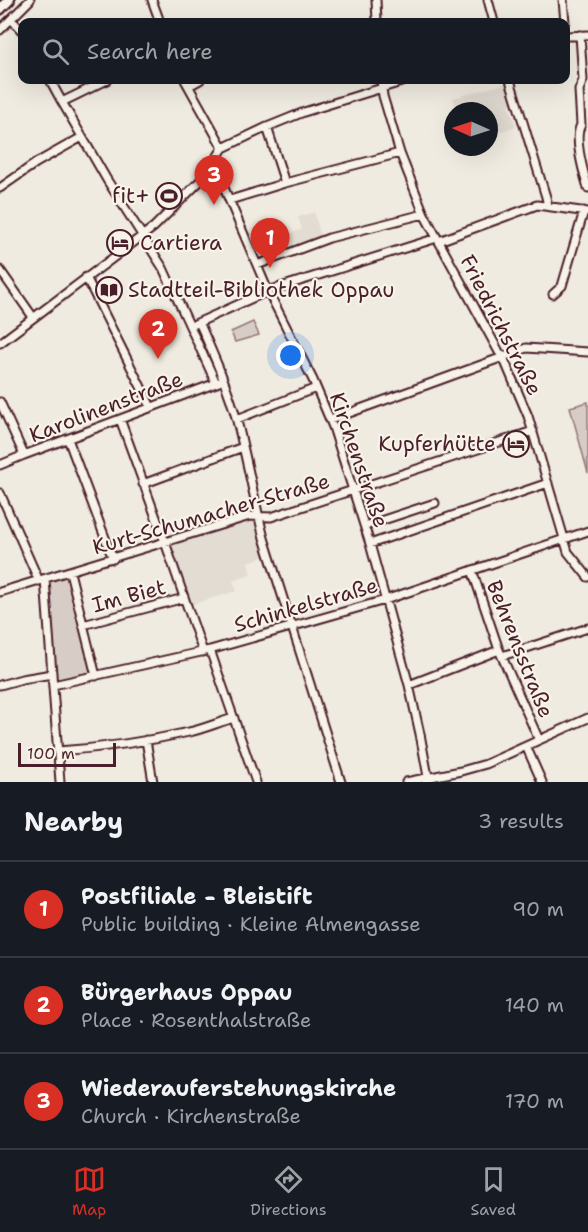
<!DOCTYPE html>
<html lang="en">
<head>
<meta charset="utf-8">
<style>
	:root { --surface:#171b24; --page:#20242c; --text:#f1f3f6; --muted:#9ea1a6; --line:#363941; --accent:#d93025 }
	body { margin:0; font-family:"Shantell Sans",sans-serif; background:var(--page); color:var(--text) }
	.compass { position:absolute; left:444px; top:102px; width:54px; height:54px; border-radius:50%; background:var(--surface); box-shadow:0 6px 24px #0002; rotate:273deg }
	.scale { position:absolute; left:18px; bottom:15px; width:98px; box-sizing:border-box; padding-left:6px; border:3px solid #4a1f2b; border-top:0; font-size:16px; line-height:21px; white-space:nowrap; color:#4a1f2b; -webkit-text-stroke:4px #f7f3e8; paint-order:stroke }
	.you { position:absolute; left:291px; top:356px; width:21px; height:21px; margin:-15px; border:4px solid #fff; border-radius:50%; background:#1a73e8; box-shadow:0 0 0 9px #1a73e833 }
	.badge { display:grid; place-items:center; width:39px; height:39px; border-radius:50%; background:var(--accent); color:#fff; font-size:20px; font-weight:700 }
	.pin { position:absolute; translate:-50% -50px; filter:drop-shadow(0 2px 3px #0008) }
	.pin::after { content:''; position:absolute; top:32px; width:21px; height:18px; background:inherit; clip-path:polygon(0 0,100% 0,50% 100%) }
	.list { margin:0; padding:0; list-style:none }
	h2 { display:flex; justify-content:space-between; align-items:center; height:78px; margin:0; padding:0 24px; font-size:26px }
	h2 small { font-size:20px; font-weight:400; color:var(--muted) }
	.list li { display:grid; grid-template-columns:39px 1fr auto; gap:18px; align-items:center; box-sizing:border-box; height:96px; padding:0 24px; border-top:2px solid var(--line) }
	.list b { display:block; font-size:22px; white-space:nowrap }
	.list p { margin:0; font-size:20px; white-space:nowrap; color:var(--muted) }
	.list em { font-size:20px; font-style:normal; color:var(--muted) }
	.icon { flex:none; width:33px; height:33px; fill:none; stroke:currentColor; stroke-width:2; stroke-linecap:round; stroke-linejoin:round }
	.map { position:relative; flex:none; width:588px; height:782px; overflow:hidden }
	.search { position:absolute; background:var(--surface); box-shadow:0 6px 24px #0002; left:18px; right:18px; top:18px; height:66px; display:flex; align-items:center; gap:15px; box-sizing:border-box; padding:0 21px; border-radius:12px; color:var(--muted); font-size:22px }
	.sheet { height:366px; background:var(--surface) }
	nav { display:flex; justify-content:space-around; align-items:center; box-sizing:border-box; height:84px; border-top:2px solid var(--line); background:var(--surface); font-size:16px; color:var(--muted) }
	nav a { display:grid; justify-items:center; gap:3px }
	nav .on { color:var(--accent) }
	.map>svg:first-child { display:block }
	.built { fill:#e3dcd2 }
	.green { fill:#d8cdc6; stroke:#917678; stroke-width:1.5 }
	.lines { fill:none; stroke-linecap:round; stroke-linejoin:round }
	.street-casing { stroke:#4a1f2b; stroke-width:11 }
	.secondary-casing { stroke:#4a1f2b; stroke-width:14 }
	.street { stroke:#f7f3e8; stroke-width:7 }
	.secondary { stroke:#f7f3e8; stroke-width:9 }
	.labels { text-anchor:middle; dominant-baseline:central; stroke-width:4.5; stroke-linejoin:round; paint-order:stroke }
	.poi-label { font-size:21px; fill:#4a1f2b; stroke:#f7f3e8; text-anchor:end }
	.street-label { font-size:21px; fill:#4a1f2b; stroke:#f7f3e8 }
</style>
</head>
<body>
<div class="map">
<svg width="588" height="782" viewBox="0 0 588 782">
	<rect width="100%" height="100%" fill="#f0ebe0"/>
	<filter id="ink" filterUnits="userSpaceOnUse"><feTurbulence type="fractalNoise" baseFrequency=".0167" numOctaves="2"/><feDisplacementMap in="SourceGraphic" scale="12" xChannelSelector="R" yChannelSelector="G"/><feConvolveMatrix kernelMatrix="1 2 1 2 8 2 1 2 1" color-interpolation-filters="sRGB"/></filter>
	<g filter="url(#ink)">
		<path class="built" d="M508 83 514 102 509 105 516 127 489 134V111H457L453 98Z
			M314 212 321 237 265 258 259 244 302 229 298 217Z
			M255 519 266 556 248 562 251 575 233 581 237 591 190 605 169 545Z"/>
		<path class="green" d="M253 322 259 335 235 342 231 332Z
			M588 402V473L570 407Z
			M69 574 94 674 55 683 47 581Z"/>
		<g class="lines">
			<defs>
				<path id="street" d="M152 0 160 22
					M376 0 377 22
					M488 0 494 22
					M563 0 565 22
					M11 19 22 31
					M0 30 30 0
					M580 35 583 80 579 90 581 125C573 137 584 174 588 188
					M566 36 588 35
					M50 80 62 102 107 180 163 268 216 383
					M185 80 223 148
					M381 80 383 96 400 153 424 214 499 352 503 357 528 416 568 552 588 577
					M510 80 546 197 548 206
					M189 86 200 80
					M62 102 107 80
					M267 127 285 183
					M211 167 219 176 268 291 313 380 333 427 370 544 409 685 420 734 429 782
					M0 188 36 163 82 137
					M230 200 285 183 400 153
					M439 241 537 205 588 212
					M257 265 329 238 424 214
					M0 270 33 317
					M86 277 151 407
					M553 294 562 286 584 211
					M199 322C213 354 228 387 237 421 247 460 254 499 264 538L341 782
					M195 324 268 291 437 238
					M0 343 154 227 205 176 223 148 267 127 304 112 408 80
					M0 402 24 455
					M120 419 165 542 203 652
					M237 419 316 388
					M330 420 503 357 526 348 588 352
					M68 439 113 559
					M0 465 24 455 219 382
					M143 484 243 447
					M0 493 39 581
					M365 526 435 503
					M370 544 548 483
					M472 570 499 650 539 740
					M70 572 96 676
					M45 579 60 782
					M0 592 250 516 271 517 533 431
					M83 625 184 598
					M210 650 256 782
					M502 656 588 628
					M0 685 22 679 52 674
					M53 685 210 650 385 600 588 531
					M409 685 499 650
					M146 740 153 782
					M526 746 542 782
					M58 751C102 748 145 742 189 732 204 729 219 722 234 718
					M406 782 461 771 486 764 588 718"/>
				<path id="secondary" d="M0 9 9 0"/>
			</defs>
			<use href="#street" class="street-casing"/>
			<use href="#secondary" class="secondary-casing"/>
			<use href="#street" class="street"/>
			<use href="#secondary" class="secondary"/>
		</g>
	</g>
	<defs>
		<symbol id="stadium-ring" viewBox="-11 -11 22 22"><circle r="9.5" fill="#f7f3e8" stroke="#4a1f2b" stroke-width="1.5"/><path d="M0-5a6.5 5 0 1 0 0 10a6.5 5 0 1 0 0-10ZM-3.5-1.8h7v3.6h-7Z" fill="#4a1f2b"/></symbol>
		<symbol id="hotel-ring" viewBox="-11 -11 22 22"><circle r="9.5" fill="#f7f3e8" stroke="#4a1f2b" stroke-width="1.5"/><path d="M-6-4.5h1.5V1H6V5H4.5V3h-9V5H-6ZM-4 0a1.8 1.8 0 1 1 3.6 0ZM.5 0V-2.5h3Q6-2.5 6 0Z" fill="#4a1f2b"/></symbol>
		<symbol id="library-ring" viewBox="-11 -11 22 22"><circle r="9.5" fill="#f7f3e8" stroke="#4a1f2b" stroke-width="1.5"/><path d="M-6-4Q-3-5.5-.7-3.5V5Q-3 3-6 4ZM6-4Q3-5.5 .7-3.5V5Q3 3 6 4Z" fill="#4a1f2b"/></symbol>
	</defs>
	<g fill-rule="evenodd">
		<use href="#stadium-ring" x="154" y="181" width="30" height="30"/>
		<use href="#hotel-ring" x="105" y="228" width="30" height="30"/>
		<use href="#library-ring" x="94" y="275" width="30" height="30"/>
		<use href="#hotel-ring" x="501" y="429" width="30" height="30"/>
	</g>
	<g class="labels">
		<g class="poi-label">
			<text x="150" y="196">fit+</text>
			<text x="140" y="243" text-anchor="start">Cartiera</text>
			<text x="128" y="290" text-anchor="start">Stadtteil-Bibliothek Oppau</text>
			<text x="496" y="444">Kupferhütte</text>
		</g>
		<g class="street-label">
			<text transform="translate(501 325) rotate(63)">Friedrichstraße</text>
			<text transform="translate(106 407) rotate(-21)">Karolinenstraße</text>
			<text transform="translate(359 460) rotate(71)">Kirchenstraße</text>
			<text transform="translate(211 514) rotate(-16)">Kurt-Schumacher-Straße</text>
			<text transform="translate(129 596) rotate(-15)">Im Biet</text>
			<text transform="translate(306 605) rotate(-16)">Schinkelstraße</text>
			<text transform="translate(520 649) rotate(68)">Behrensstraße</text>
		</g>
	</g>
</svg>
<svg class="compass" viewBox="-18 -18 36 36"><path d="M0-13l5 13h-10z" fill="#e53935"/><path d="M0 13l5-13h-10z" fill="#9ea1a6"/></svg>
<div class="scale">100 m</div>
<div class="you"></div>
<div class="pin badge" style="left:270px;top:268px">1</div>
<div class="pin badge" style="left:158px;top:359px">2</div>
<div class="pin badge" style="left:214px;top:205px">3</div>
<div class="search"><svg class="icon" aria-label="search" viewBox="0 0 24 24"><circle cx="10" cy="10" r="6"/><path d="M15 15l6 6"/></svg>Search here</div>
</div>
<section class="sheet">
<h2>Nearby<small>3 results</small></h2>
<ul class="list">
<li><span class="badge">1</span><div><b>Postfiliale - Bleistift</b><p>Public building · Kleine Almengasse</p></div><em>90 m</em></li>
<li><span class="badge">2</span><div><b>Bürgerhaus Oppau</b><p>Place · Rosenthalstraße</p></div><em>140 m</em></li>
<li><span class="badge">3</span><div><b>Wiederauferstehungskirche</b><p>Church · Kirchenstraße</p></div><em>170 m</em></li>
</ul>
</section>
<nav>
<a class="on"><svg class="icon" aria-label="map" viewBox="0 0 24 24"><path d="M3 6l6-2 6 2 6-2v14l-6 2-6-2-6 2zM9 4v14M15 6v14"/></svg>Map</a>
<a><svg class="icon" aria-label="directions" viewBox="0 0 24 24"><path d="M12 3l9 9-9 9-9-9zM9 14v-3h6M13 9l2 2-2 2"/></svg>Directions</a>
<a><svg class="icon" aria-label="saved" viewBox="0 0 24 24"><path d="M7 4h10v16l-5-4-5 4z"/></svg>Saved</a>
</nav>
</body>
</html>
